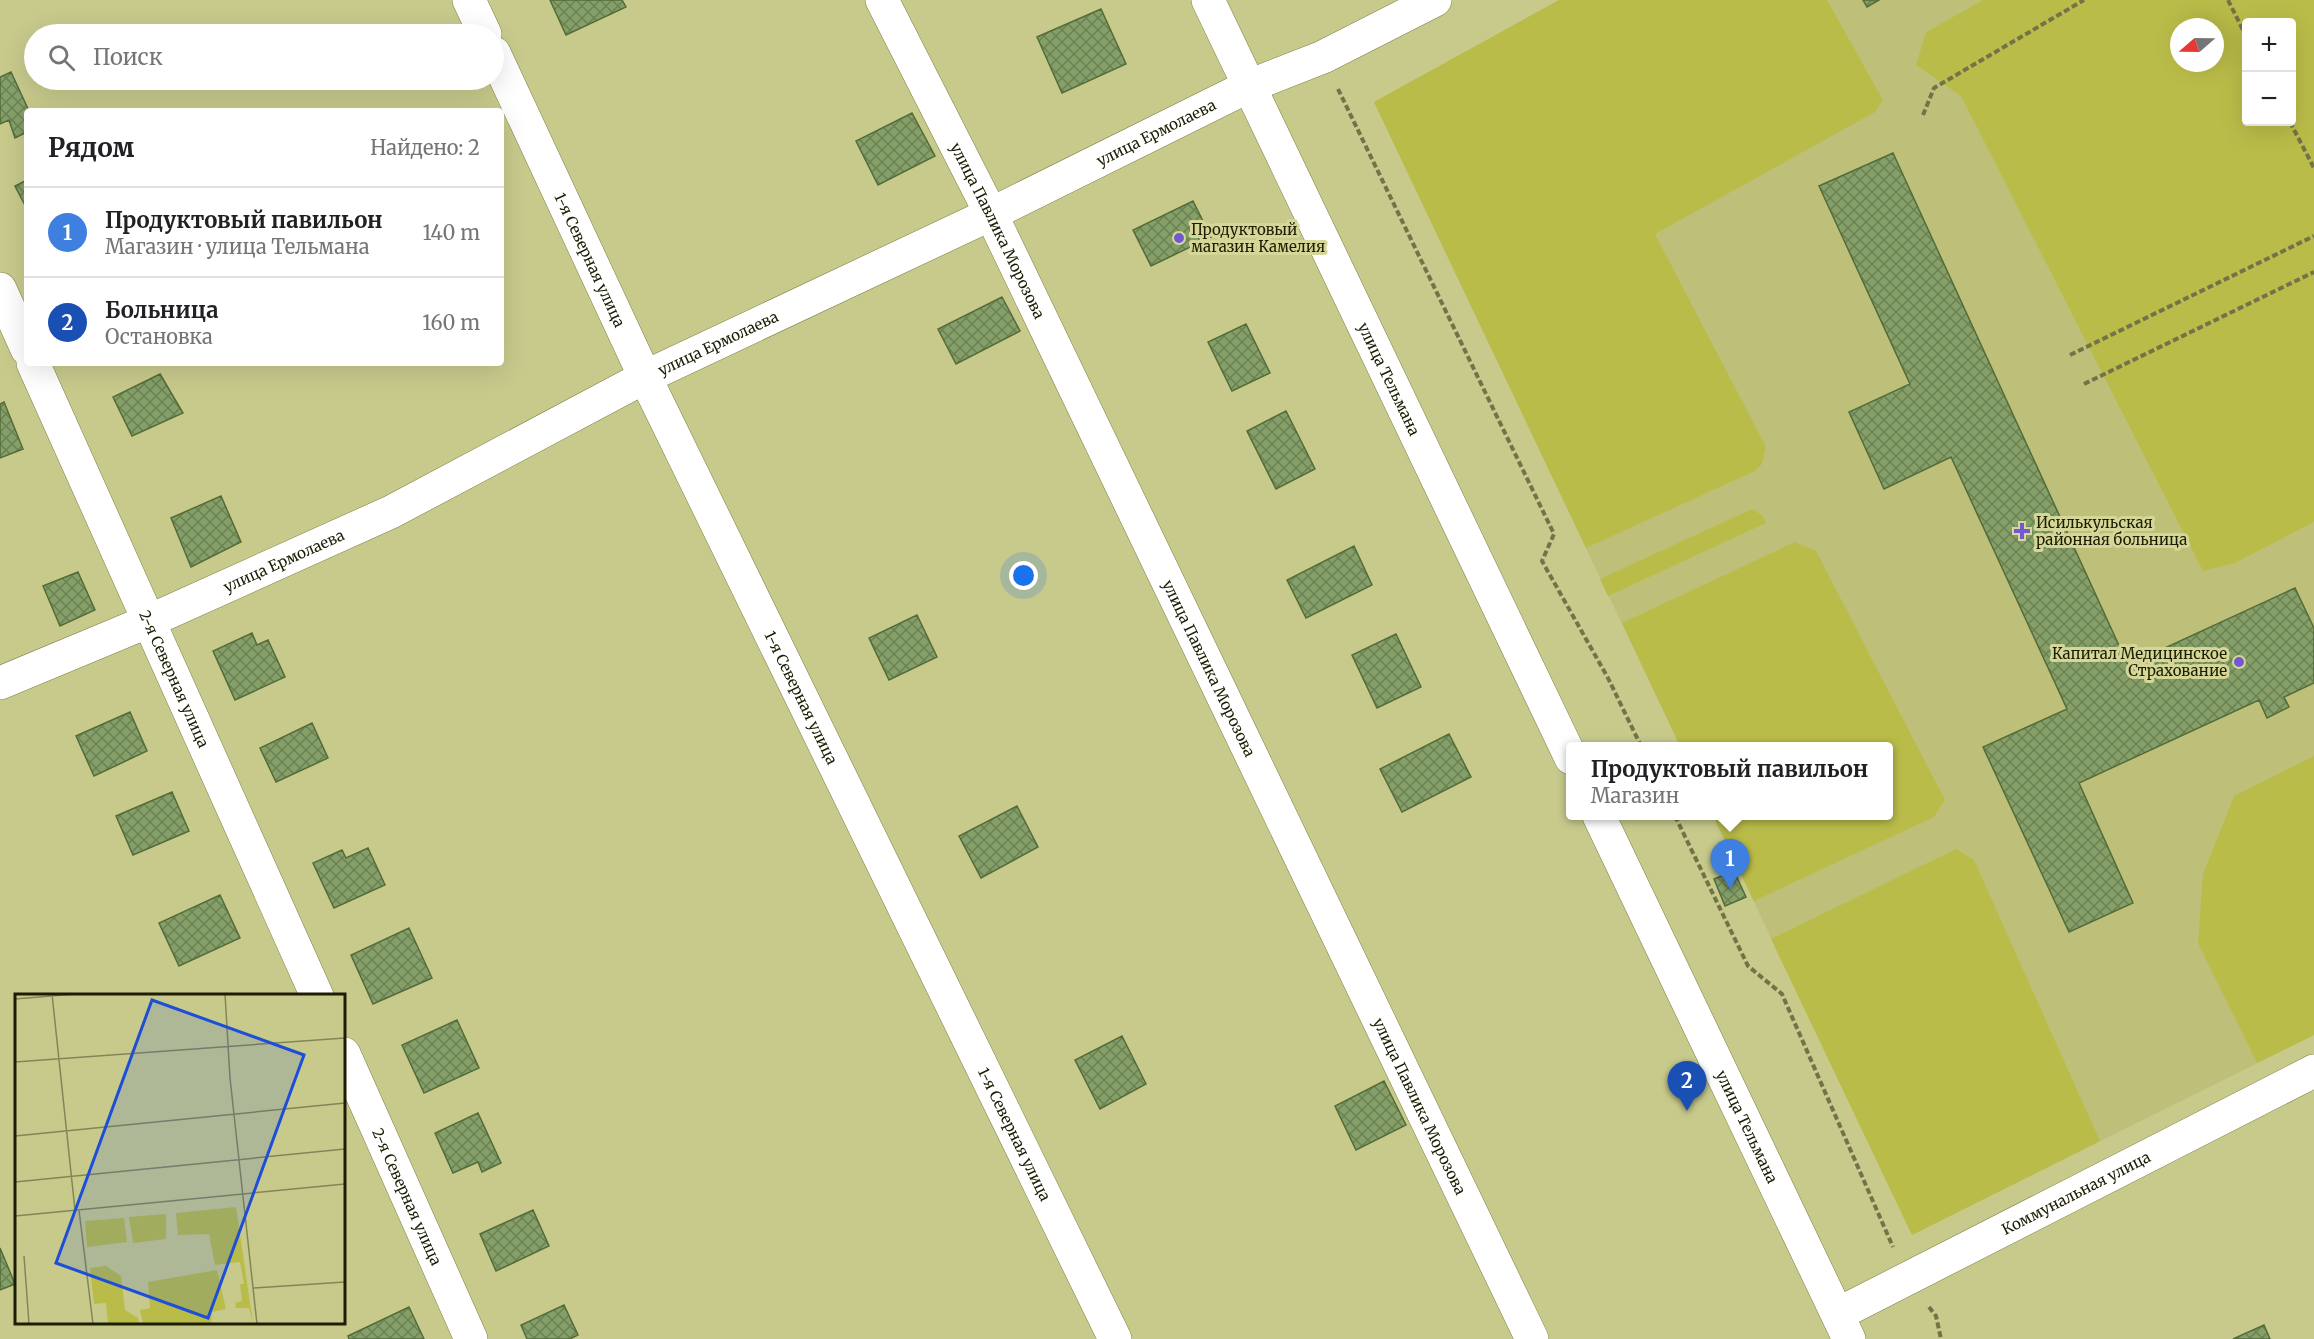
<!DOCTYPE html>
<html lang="ru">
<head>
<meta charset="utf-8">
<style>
	:root { --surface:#fff; --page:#f6f6f6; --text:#202124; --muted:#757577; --line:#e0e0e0; --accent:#b45309 }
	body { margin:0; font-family:Merriweather,serif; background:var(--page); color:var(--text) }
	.controls { position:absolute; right:18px; top:18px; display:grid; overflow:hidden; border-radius:6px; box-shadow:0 6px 24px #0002 }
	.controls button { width:54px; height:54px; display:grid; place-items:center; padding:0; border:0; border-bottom:2px solid var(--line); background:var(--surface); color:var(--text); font:30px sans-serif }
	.compass { position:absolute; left:2170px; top:18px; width:54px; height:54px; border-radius:50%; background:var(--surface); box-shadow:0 6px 24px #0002; rotate:250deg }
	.you { position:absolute; left:1024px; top:576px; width:21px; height:21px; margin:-15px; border:4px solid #fff; border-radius:50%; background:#1a73e8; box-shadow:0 0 0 9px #1a73e833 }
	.badge { display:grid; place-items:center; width:39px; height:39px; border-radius:50%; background:var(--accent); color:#fff; font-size:20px; font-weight:700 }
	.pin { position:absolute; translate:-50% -50px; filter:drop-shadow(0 2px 3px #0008) }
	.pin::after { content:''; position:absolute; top:32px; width:21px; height:18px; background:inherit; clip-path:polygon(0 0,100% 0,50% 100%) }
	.popup { position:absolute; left:1566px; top:742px; width:327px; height:78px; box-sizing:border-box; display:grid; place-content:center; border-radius:6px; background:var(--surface); filter:drop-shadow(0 2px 4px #0005); font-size:20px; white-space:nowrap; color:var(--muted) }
	.popup b { font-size:22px; color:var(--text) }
	.popup::after { content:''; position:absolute; left:50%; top:100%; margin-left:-12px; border:12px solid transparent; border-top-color:var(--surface) }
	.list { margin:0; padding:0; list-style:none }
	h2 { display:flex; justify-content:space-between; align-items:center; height:78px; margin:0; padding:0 24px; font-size:26px }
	h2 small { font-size:20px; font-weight:400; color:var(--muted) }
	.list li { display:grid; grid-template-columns:39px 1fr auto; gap:18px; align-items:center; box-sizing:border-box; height:90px; padding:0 24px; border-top:2px solid var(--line) }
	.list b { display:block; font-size:22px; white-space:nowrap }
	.list p { margin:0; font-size:20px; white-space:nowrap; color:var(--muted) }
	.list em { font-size:20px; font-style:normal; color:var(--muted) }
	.icon { flex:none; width:33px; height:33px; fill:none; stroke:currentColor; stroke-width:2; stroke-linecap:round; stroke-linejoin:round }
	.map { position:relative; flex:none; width:2314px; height:1339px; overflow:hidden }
	.search { position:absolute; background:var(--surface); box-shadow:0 6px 24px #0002; left:24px; top:24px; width:480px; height:66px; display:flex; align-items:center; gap:15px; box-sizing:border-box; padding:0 21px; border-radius:33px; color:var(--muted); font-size:22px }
	.panel { position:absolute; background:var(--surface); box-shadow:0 6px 24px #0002; left:24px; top:108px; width:480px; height:258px; border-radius:6px }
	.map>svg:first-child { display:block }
	.built { fill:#bec07a; fill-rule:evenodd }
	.grass { fill:#babc49; fill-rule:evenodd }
	.building { fill:url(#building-cross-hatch); stroke:#536c38; stroke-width:1.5 }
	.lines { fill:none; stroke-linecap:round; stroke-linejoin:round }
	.minor-casing { stroke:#7e8044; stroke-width:34 }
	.path { stroke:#727348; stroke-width:4; stroke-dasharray:6 3; stroke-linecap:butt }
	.minor { stroke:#fff; stroke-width:33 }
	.poi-dot { fill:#7458d2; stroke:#d5d798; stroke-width:2 }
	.labels { text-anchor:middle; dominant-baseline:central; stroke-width:6; stroke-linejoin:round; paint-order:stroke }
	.street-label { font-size:15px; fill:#1d1d04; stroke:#d5d798 }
	.poi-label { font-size:15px; fill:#1d1d04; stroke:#d5d798; text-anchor:start }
	.inset-road { fill:none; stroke:#848556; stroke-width:1.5 }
	.view { fill:#1d4ed8; fill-opacity:0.15; stroke:#1d4ed8; stroke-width:3 }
	.inset-edge { fill:none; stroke:#1d1d04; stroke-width:3 }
</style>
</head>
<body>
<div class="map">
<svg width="2314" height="1339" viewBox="0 0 2314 1339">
	<defs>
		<pattern id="building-cross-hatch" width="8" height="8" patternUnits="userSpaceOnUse" patternTransform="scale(1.5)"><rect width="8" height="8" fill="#849f68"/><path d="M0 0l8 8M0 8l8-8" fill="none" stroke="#6b8153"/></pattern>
	</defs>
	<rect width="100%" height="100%" fill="#c8ca8c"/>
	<path class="built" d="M1559 0H2314V1035L1912 1235 1713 816H1889V746H1680L1374 102ZM2246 22H2292V122H2246ZM2179 27H2215V63H2179Z"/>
	<path class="grass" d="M1559 0H1827L1883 100 1875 112 1655 234 1766 447 1762 464 1755 471 1586 548 1374 102Z
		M1983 0H2314V522L2235 563 2203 571 1961 96 1916 65 1926 32ZM2292 22V122H2246V22ZM2179 27H2215V63H2179Z
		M1752 509 1762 515 1766 523 1608 596 1600 579Z
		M1795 542 1816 551 1945 800 1934 817 1754 901 1713 816H1889V746H1680L1622 623Z
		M2314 756V1035L2257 1063 2198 943 2203 874 2234 796Z
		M1956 849 1974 860 2100 1141 1912 1235 1771 939Z"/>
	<path class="building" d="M550 0H622L626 7 566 35Z
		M1863 0H1879L1867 7Z
		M1101 9 1126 64 1062 93 1037 37Z
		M11 72 29 111H27V132L15 138 9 120 0 124V77Z
		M912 113 935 156 878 185 856 141Z
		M1893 153 2128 665 2295 588 2314 628V683L2284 697 2289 707 2267 718 2259 700 2079 783 2133 903 2069 932 1983 747 2067 709 1951 457 1884 489 1849 412 1910 384 1819 186Z
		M27 180V209L15 186Z
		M1193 201 1211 237 1151 266 1133 230Z
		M1002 297 1020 331 956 364 938 329Z
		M1246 324 1270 373 1232 391 1208 342Z
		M160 374 183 413 132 436 113 397Z
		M4 402 23 449 0 458V404Z
		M1286 411 1315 469 1276 489 1247 431Z
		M221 496 241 542 191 567 171 518Z
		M1354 546 1372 585 1306 618 1287 580Z
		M78 572 95 610 60 626 43 586Z
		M917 615 937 657 889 680 869 638Z
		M252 633 257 645 268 640 285 677 235 700 213 651Z
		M1396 634 1421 687 1377 708 1352 655Z
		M130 712 147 751 94 776 76 736Z
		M312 723 328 758 276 782 260 748Z
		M1449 734 1471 777 1402 812 1380 769Z
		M172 792 189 831 133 855 116 816Z
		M1017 806 1038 847 981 878 959 836Z
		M368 848 385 885 334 908 313 863 342 850 346 858Z
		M1734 871 1746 897 1725 906 1714 879Z
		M220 895 240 938 179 966 159 923Z
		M409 928 432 978 373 1004 351 955Z
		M457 1020 479 1068 424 1093 402 1045Z
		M1122 1036 1146 1084 1100 1109 1075 1060Z
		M1384 1081 1406 1125 1356 1150 1335 1106Z
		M478 1113 501 1163 482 1172 478 1162 453 1173 435 1133Z
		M533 1210 549 1246 496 1271 480 1234Z
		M0 1248 15 1284 0 1290Z
		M564 1305 578 1335 570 1339H527L521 1325Z
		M409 1307 424 1339H349L348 1336Z
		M2264 1325 2270 1339H2233Z"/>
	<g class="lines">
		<defs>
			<g id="minor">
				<path d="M469 0 485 34"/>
				<path id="s1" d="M882 0 991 214 1532 1339"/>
				<path id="s2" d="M1208 0 1571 758"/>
				<path id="s3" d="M494 53 645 377 1115 1339"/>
				<path d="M0 289 27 349"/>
				<path id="s4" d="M33 363 317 996"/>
				<path id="s5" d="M0 683 149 621 391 512 645 377 991 214 1249 86 1323 57 1435 0"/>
				<path id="s6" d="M1599 816 1849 1339"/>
				<path id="s7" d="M344 1054 471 1339"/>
				<path id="s8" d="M1838 1314 2314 1071"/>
			</g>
		</defs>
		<use href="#minor" class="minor-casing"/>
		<path class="path" d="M2228 0 2246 36
			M1338 89 1554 534 1542 561 1608 678 1641 746
			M1923 115 1934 88 2084 0
			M2290 122 2314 168
			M2070 355 2314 236
			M2084 384 2314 272
			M1675 816 1748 966 1782 994 1893 1247
			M1929 1307 1936 1316 1941 1339"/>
		<use href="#minor" class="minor"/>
	</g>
	<g class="poi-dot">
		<circle cx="1179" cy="238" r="6"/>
		<path d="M2019 522h6v6h6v6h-6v6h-6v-6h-6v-6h6z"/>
		<circle cx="2239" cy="662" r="6"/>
	</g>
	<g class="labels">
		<g class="street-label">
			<text stroke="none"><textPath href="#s5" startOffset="1281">улица Ермолаева</textPath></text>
			<text stroke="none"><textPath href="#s1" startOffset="258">улица Павлика Морозова</textPath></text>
			<text stroke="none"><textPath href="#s3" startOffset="228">1-я Северная улица</textPath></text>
			<text stroke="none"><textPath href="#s5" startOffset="795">улица Ермолаева</textPath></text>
			<text stroke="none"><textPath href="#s2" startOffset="420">улица Тельмана</textPath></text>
			<text stroke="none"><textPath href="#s5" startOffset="309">улица Ермолаева</textPath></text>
			<text stroke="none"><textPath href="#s1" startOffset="744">улица Павлика Морозова</textPath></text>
			<text stroke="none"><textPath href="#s4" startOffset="346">2-я Северная улица</textPath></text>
			<text stroke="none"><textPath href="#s3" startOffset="714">1-я Северная улица</textPath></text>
			<text stroke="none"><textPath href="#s1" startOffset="1230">улица Павлика Морозова</textPath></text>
			<text stroke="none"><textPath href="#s6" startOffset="344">улица Тельмана</textPath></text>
			<text stroke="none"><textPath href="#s3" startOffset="1200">1-я Северная улица</textPath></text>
			<text stroke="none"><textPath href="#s8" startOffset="267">Коммунальная улица</textPath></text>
			<text stroke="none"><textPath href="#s7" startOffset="156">2-я Северная улица</textPath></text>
		</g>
		<g class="poi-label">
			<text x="1191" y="229">Продуктовый<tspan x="1191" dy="17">магазин Камелия</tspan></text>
			<text x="2036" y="522">Исилькульская<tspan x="2036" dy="17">районная больница</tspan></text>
			<text x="2227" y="653" text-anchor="end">Капитал Медицинское<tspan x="2227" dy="17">Страхование</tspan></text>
		</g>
	</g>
	<g transform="translate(15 994)">
		<rect width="330" height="330" fill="#c8ca8c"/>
		<path d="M221 213 236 316 238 330 234 314H221L220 309 227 307 225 290H229L225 268 200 271 194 240 163 241 161 219ZM151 220V245L118 249 114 223ZM109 224 112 248 72 253 70 227ZM91 272 106 282 110 316 123 324 124 330H93L91 309 79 310 75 274ZM202 276 211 315 197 318 196 330H128L125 316 135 314 133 288Z" fill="#babc49"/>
		<path class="inset-road" d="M37 0 60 216M210 0 215 84 242 330M0 5 60 0M0 68 330 44M0 142 330 109M0 188 330 155M64 216 78 330M0 222 330 190M9 262 14 330M238 294 330 288"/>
		<path class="view" d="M137 6 289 61 193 324 41 269Z"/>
		<rect width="330" height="330" class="inset-edge"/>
	</g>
</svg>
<div class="controls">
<button>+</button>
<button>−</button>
</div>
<svg class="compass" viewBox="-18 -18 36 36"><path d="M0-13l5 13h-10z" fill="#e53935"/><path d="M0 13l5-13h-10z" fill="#757577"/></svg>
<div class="you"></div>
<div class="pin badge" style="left:1730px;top:889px;background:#3f7fe0">1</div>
<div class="popup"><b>Продуктовый павильон</b>Магазин</div>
<div class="pin badge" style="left:1687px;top:1111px;background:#1a4fb4">2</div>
<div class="search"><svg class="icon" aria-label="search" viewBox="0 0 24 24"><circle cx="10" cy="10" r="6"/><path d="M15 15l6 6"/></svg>Поиск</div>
<section class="panel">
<h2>Рядом<small>Найдено: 2</small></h2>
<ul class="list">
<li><span class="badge" style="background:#3f7fe0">1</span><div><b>Продуктовый павильон</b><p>Магазин · улица Тельмана</p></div><em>140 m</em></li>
<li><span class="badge" style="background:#1a4fb4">2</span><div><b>Больница</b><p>Остановка</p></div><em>160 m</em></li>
</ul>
</section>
</div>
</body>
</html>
